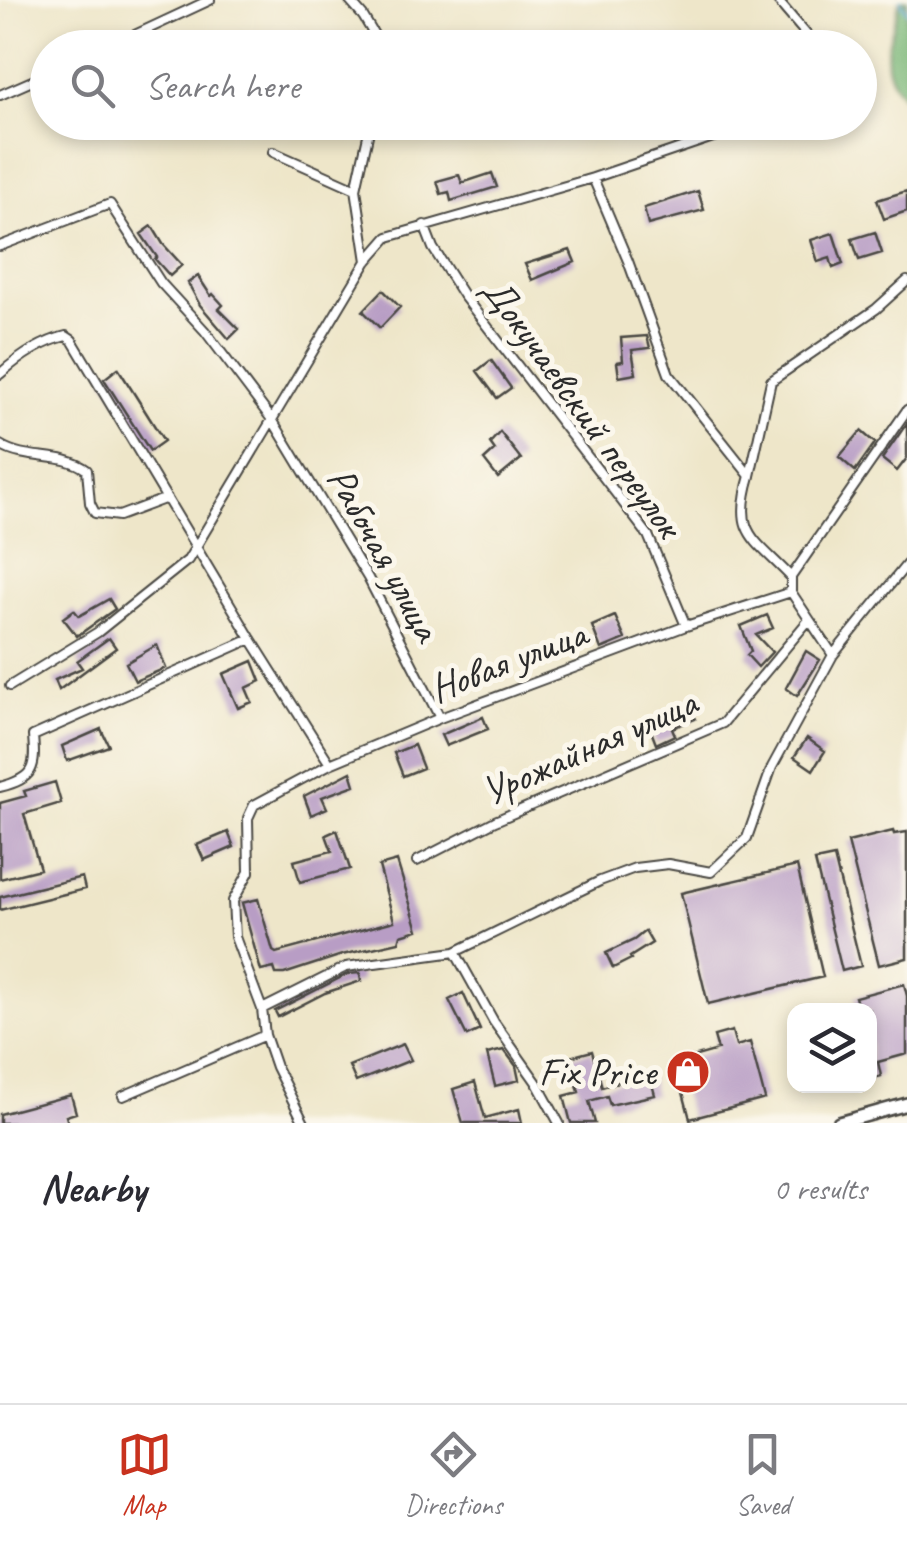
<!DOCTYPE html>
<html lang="en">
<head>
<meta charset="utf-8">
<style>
	:root { --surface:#fff; --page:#f7f7f7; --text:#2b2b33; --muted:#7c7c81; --line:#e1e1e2; --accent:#c8321e }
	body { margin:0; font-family:Caveat,sans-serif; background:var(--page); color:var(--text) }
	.controls { position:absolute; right:30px; bottom:30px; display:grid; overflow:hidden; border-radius:20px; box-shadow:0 5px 15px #0003 }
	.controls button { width:90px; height:90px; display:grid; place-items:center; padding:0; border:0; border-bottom:2px solid var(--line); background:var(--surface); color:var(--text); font:50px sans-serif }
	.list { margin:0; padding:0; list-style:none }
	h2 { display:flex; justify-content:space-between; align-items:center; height:130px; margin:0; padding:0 40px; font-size:42px }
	h2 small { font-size:32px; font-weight:400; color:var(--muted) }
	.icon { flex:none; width:55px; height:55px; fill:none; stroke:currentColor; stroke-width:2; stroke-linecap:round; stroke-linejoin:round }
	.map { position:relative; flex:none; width:907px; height:1123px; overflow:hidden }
	.search { position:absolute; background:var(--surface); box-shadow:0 5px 15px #0003; left:30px; right:30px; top:30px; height:110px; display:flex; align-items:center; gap:25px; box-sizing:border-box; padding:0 35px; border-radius:55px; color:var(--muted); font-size:38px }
	.sheet { height:280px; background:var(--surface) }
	nav { display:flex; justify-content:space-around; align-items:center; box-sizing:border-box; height:140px; border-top:2px solid var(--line); background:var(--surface); font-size:28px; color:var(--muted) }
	nav a { display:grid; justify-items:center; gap:5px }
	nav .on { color:var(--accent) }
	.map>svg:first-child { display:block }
	.forest { fill:#78b676; stroke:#527050; stroke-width:2.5 }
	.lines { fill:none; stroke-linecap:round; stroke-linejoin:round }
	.stream { stroke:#5ca8d4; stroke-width:2.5 }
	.building { fill:#b89dc5 }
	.minor-casing { stroke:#484743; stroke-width:12 }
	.secondary-casing { stroke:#484743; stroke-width:16 }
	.minor { stroke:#fff; stroke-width:8 }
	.secondary { stroke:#fff; stroke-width:11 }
	.labels { text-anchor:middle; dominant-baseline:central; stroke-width:10; stroke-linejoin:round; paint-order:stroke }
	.street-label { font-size:40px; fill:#2b2b2b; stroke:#fbf7ec }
	.poi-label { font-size:40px; fill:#2b2b2b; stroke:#fbf7ec; text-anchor:end }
</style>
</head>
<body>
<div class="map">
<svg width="907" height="1123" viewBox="0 0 907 1123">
	<rect width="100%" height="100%" fill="#fbf7ec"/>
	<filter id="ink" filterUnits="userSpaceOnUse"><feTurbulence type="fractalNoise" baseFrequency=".01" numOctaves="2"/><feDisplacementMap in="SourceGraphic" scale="20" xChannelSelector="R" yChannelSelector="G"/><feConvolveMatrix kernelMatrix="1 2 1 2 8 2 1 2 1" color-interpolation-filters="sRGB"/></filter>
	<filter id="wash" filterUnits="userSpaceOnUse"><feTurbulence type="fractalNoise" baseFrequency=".0048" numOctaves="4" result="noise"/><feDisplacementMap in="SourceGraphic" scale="40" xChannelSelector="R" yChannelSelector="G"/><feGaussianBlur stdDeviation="2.25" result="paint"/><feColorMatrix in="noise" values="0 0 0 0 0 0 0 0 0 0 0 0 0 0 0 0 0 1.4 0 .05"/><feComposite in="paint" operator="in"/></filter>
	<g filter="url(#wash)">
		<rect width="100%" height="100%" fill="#eee6c9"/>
		<path class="forest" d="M900 0H907V100C871 63 892 43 900 0Z"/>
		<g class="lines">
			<path class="stream" d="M900 0 907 12"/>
		</g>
		<g id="blocks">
			<path class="building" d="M492 173 497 187 451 201 449 192 441 194 437 181 459 175 462 183Z
				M698 191 704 210 648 225 644 208Z
				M907 191V211L884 219 877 200Z
				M152 226 163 244 182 265 170 276 155 259 157 257 141 234Z
				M875 232 882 253 859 260 852 239Z
				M833 233 843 264 833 268 830 258 818 262 811 240Z
				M570 250 575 262 532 280 525 264Z
				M198 276 211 296 213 294 223 305 219 309 239 329 229 339 200 305 188 283Z
				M383 290 400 307 380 328 363 311Z
				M647 336 650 348 632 350 636 374 619 377 617 362 623 361 621 338Z
				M491 360 511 388 497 398 477 371Z
				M118 368 164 441 150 451 104 379Z
				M907 423V458L897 471 882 459Z
				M861 431 875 443 855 471 839 457Z
				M500 432 521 459 498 478 484 460 495 450 490 443Z
				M109 599 115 609 77 636 63 618 74 610 79 616Z
				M767 615 773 628 756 635 772 652 758 667 747 655 751 651 741 626Z
				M615 616 625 639 601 649 592 626Z
				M109 638 116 648 59 690 55 680 82 668 77 661Z
				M157 645 166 668 135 681 126 663Z
				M806 651 820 660 797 696 786 688Z
				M253 661 261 681 246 688 252 702 238 708 223 674Z
				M689 703 695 719 672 728 675 735 656 744 649 726 673 716 670 710Z
				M483 717 488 729 446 746 441 735Z
				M101 729 109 746 67 761 62 746Z
				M807 738 825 751 813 770 794 757Z
				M414 745 423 768 403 776 394 753Z
				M351 772 355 785 322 797 327 808 311 815 304 796Z
				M55 782 61 803 24 814 40 869 0 879V803L26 796 24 791Z
				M337 830 350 869 300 882 294 861 332 851 326 835Z
				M893 831 894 834 907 832V958L879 965 848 842Z
				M228 832 234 847 204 860 197 845Z
				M834 857 861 966 842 971 815 861Z
				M397 861 418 930 401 935 399 942 342 955 284 974H276L274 968 261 971 242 903 258 899 273 951 276 953 394 921 379 866Z
				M797 866 823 977 708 1004 681 893Z
				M82 877 85 889 0 910V897Z
				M645 931 652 943 630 957 631 959 613 968 606 953 634 940Z
				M360 973 361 981 325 993 278 1017 275 1011 348 974Z
				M904 984 907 996V1054L878 1062 881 1076 870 1079V1010H859L855 997Z
				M463 993 480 1030 467 1036 449 1000Z
				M732 1031 736 1046 750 1042 765 1099 690 1119 675 1062 718 1050 714 1036Z
				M403 1044 411 1060 356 1082 349 1066Z
				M504 1050 516 1066 519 1080 495 1086 487 1054Z
				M592 1051 602 1087 649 1073 655 1095 610 1105 607 1096 589 1101 595 1123H571L564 1096 579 1092 570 1057Z
				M475 1082 485 1118 519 1109 522 1123H463L453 1089Z
				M71 1095 76 1113 66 1116 68 1123H0V1114Z"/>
		</g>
	</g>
	<g filter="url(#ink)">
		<use href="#blocks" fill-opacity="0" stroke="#484743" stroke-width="2.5"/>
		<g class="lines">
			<defs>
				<path id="minor" d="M349 0 363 16 382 48
					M777 0 818 48
					M107 48 210 0
					M0 95 48 74
					M273 152 356 189
					M593 178 628 261 669 374 750 476C733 534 753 537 791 577V592L833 655
					M424 225 433 248 463 295 648 535 686 626
					M0 246 110 204 161 283 205 331 273 421 368 578 440 718
					M367 261 356 189 371 122
					M0 374C19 357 41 342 66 336L72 340 251 639
					M0 445C27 462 61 451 87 470L90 503 95 513 119 516 167 498
					M750 476 771 381 876 309 907 281
					M791 577 907 410
					M10 686 98 632 188 560 367 261 388 237 593 178 757 122
					M0 787C34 778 36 769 33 736L251 639 330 764
					M417 861 495 821 723 723 808 621
					M455 952 494 1022 537 1083 559 1123
					M262 1009 235 937 233 901 249 872 248 818 254 805 330 764 440 718 686 626 791 592
					M265 1035 276 1067 304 1123
					M123 1096 265 1035 262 1009 346 967 455 952 600 881 635 868 668 864 711 872 747 838 772 767 833 655 907 564"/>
				<path id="secondary" d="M839 1123 907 1104"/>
			</defs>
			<use href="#minor" class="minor-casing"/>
			<use href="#secondary" class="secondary-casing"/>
			<use href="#minor" class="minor"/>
			<use href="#secondary" class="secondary"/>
		</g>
	</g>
	<defs>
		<symbol id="shop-disc" viewBox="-11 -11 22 22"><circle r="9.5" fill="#c8321e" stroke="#fbf7ec"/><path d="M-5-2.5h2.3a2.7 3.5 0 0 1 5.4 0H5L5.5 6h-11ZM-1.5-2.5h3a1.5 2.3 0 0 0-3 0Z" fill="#fff"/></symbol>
	</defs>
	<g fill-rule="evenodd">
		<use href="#shop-disc" x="663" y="1047" width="50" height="50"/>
	</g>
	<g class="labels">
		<g class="street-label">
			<text transform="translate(582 407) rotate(54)">Докучаевский переулок</text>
			<text transform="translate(384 554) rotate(61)">Рабочая улица</text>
			<text transform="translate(508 661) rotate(-21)">Новая улица</text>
			<text transform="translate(589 747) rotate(-24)">Урожайная улица</text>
		</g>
		<g class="poi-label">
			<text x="656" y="1072">Fix Price</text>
		</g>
	</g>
</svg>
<div class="controls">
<button><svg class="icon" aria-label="layers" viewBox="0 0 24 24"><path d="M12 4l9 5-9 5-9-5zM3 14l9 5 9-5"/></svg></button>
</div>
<div class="search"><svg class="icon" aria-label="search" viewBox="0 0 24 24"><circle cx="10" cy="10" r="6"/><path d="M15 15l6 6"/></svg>Search here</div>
</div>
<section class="sheet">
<h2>Nearby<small>0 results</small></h2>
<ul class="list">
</ul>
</section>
<nav>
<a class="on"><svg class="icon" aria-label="map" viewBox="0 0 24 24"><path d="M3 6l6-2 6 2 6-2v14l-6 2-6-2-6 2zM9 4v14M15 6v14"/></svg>Map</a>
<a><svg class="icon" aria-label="directions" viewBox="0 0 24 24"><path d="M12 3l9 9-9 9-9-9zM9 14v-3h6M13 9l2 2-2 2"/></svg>Directions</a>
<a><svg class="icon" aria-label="saved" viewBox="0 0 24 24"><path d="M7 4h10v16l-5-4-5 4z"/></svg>Saved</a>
</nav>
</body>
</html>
